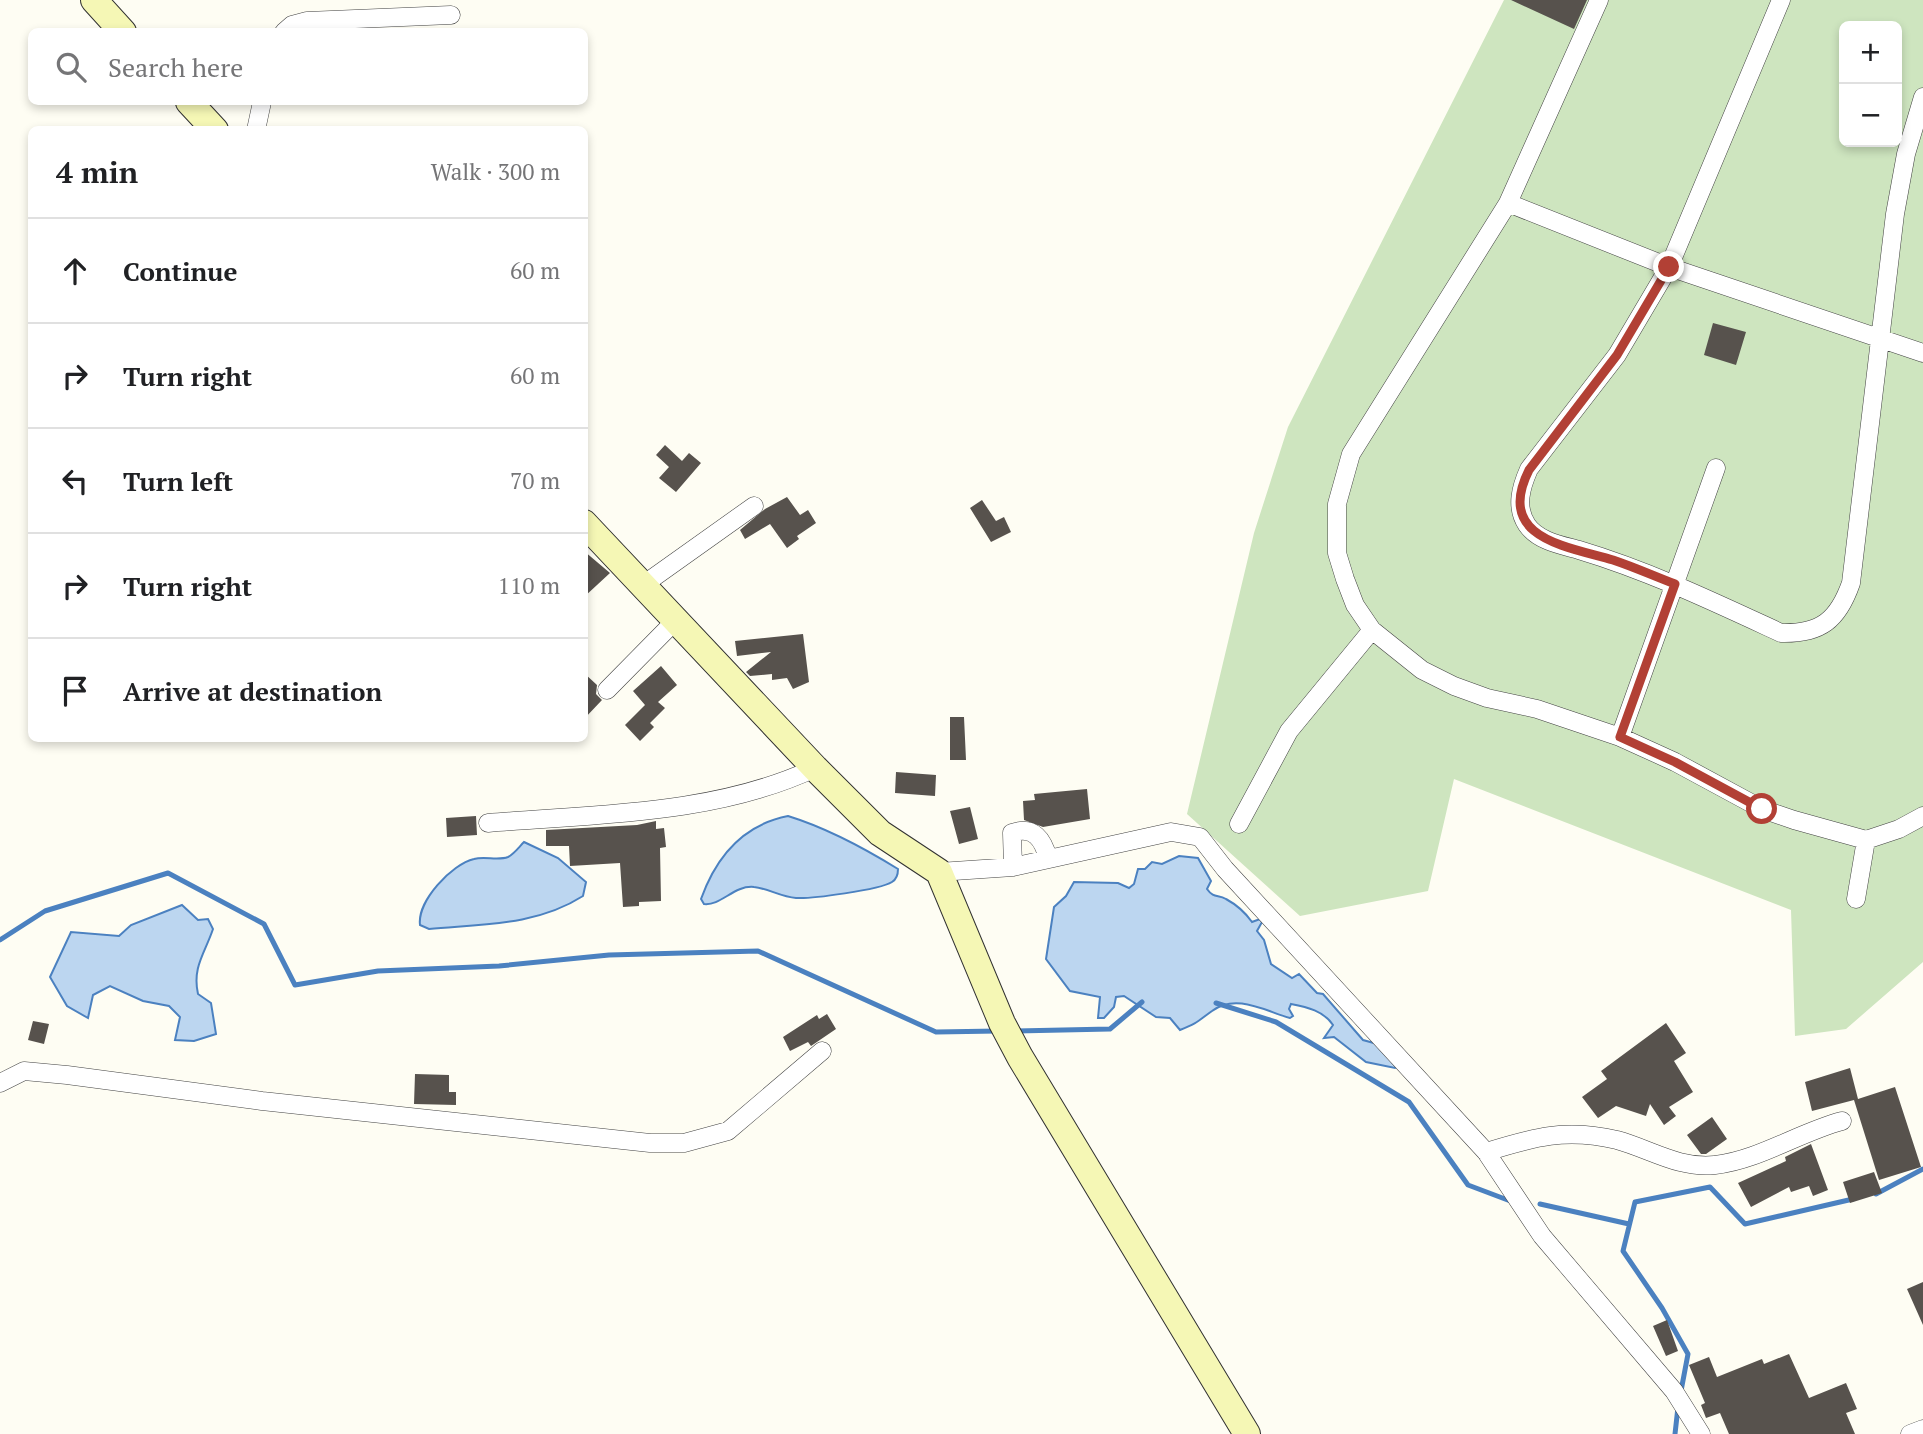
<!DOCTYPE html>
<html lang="en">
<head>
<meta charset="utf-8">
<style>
	:root { --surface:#fff; --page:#f6f6f6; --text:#202124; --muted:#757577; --line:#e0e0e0 }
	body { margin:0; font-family:"PT Serif",serif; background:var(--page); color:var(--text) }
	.controls { position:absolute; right:21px; top:21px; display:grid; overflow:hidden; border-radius:10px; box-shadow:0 4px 10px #0003 }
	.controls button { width:63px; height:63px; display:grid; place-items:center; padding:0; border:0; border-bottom:2px solid var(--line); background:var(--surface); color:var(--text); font:35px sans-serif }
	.stop { position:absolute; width:21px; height:21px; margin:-16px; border:5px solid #b24035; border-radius:50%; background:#fff }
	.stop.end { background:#b24035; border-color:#fff; box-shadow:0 2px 7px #0008 }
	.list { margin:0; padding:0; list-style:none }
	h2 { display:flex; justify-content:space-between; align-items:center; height:91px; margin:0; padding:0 28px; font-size:30px }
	h2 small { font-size:23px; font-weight:400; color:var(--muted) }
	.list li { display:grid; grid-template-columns:46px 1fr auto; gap:21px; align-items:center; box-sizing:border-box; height:105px; padding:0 28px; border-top:2px solid var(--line) }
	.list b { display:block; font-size:26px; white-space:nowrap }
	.list em { font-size:23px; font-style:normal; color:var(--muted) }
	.icon { flex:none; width:38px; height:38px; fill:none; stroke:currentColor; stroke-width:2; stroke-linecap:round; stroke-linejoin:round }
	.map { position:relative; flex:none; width:1923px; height:1434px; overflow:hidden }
	.search { position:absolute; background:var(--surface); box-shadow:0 4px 10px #0003; left:28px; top:28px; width:560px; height:77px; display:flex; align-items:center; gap:18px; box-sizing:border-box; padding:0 24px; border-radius:10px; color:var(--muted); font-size:26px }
	.panel { position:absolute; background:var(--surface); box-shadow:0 4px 10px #0003; left:28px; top:126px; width:560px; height:616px; border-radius:10px }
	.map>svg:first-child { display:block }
	.grass { fill:#cee5bf; fill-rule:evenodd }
	.water { fill:#bcd6f0; stroke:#4b81c0; stroke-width:2 }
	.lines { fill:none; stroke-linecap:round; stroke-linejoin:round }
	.stream { stroke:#4b81c0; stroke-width:5 }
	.building { fill:#57524d }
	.street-casing { stroke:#424242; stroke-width:19 }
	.secondary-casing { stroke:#313131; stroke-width:28 }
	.street { stroke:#fff; stroke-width:18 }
	.secondary { stroke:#f5f7b5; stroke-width:26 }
	.route { stroke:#b24035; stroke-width:9 }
</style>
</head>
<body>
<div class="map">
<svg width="1923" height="1434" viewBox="0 0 1923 1434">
	<rect width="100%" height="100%" fill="#fefdf3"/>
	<path class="grass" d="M1504 0H1923V962L1846 1029 1795 1036 1791 910 1454 779 1428 891 1300 916 1187 814 1254 533 1288 427ZM1844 26H1897V142H1844Z"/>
	<path class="water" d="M788 816C827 828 864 848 898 869 898 874 897 879 892 882 879 890 811 899 796 898 781 897 767 888 754 887 734 885 721 906 704 904L701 899C716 857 742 825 788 816Z
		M524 842 558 858 586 882 583 896C536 926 482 924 429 929L420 925C417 901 452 864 474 859 485 856 498 861 508 857 514 854 519 847 524 842Z
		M1179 856 1198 858 1211 881 1207 889C1214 899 1218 894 1226 899 1237 905 1245 912 1252 922L1260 919 1262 922 1257 931 1264 940 1271 964 1292 978 1299 974 1317 993 1323 994 1363 1040 1381 1045 1400 1063 1395 1068 1366 1062 1334 1037 1324 1038 1333 1025C1324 1011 1307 1007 1291 1004L1289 1009 1293 1016 1290 1018C1265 1011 1236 993 1212 1011 1198 1021 1198 1023 1180 1030L1170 1018 1156 1017 1124 996 1116 997 1114 1007 1104 1018H1098L1100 997 1070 991 1046 959 1054 907 1066 896 1074 882 1118 883 1129 888 1134 884 1138 869H1145L1152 862 1162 864Z
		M182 905 198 920 208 919 213 929C205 953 192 967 198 994L211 1003 216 1034 194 1041 175 1040 180 1017 169 1006 143 1001 110 986 93 995 88 1018 67 1006 50 977 71 932 119 936 131 925Z"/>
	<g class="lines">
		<path class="stream" d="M0 940 45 911 168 873 264 924 295 985 378 971 499 966 609 955 758 951 936 1032 998 1031
			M1216 1003 1276 1022 1409 1102 1468 1185 1513 1202
			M1015 1031 1110 1029 1142 1002
			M1876 1194 1923 1169
			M1540 1204 1629 1224
			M1681 1391 1688 1354 1662 1308 1623 1251 1635 1202 1710 1187 1745 1224 1853 1199
			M1675 1434 1678 1407"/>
	</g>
	<path class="building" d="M1511 0H1587L1574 29Z
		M1713 323 1746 332 1736 365 1704 355Z
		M665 445 682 461 689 453 701 463 676 492 659 478 669 467 656 455Z
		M787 497 800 515 808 510 816 523 797 536 799 539 787 548 770 524 745 539 740 530 765 509Z
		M982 500 996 521 1004 517 1011 532 991 542 970 508Z
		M584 551 610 573 584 597Z
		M803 634 809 682 793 689 787 678 772 680V674L750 676 746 672 771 652 737 656 735 641Z
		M661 666 677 685 658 702 665 708 650 723 654 727 640 741 625 725 645 705 633 691Z
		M584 673 597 685 596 694 602 700 584 719Z
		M950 717H964L966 760H950Z
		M896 772 936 775 935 796 895 793Z
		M1087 789 1090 819 1043 827 1024 820 1023 801 1035 800 1034 794Z
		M970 807 978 839 959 844 950 811Z
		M476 816 477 835 447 837 446 818Z
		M656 821V829L664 828 666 847 660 848 661 901 639 902V906L623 907 620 863 570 866 569 846H546V830L637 825Z
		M827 1014 836 1029 811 1046 808 1042 790 1051 783 1037 817 1015 819 1019Z
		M33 1021 49 1024 44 1044 28 1040Z
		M1666 1023 1686 1053 1674 1061 1693 1092 1669 1107 1676 1116 1664 1125 1650 1104 1646 1116 1616 1106 1598 1118 1582 1097 1607 1079 1601 1071Z
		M1850 1068 1858 1099 1895 1087 1921 1167 1879 1180 1854 1100 1812 1111 1805 1082Z
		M415 1074 449 1075V1092H456V1105L414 1104Z
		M1712 1117 1727 1139 1706 1154H1701L1687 1135Z
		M1811 1144 1828 1190 1813 1196 1809 1186 1791 1192 1789 1187 1751 1207 1738 1183 1786 1161 1785 1157Z
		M1874 1172 1882 1193 1850 1203 1843 1182Z
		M1923 1282V1325L1907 1289Z
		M1667 1320 1678 1351 1666 1356 1653 1326Z
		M1789 1354 1809 1398 1846 1383 1857 1409 1846 1413 1855 1434H1729L1720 1413 1706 1418 1701 1405 1705 1403 1689 1365 1709 1357 1717 1377 1762 1359 1764 1364Z"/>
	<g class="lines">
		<defs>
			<path id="street" d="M1599 0 1508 203 1351 454 1337 504V553L1345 579 1355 605 1372 630 1422 670 1454 686 1487 698 1537 709 1620 737 1675 762 1762 809 1794 820 1866 840 1899 829 1923 816
				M1781 0 1669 267 1617 355 1529 469C1521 487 1515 507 1527 525 1538 541 1561 545 1579 550 1649 571 1714 602 1781 633 1821 634 1838 620 1851 583L1895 214 1906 154 1923 97
				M284 32 292 25 307 21 451 15
				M256 130 262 102
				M1508 203 1669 267 1923 353
				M643 585 754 506
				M607 690 676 620
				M1620 737 1716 468
				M488 823C596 814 715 815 815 768
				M1239 824 1289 731 1372 630
				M1013 867 1012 833C1034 825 1043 840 1048 858
				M939 872 1013 867 1171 832 1200 837 1225 869 1486 1152 1542 1236 1674 1391 1701 1434
				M1856 899 1866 840
				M0 1083 24 1071 67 1075 262 1101 650 1143H684L728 1131 822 1051
				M1486 1152C1534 1137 1566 1128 1617 1140 1650 1149 1679 1169 1715 1165 1759 1160 1800 1132 1842 1121
				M1910 1434 1923 1429"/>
			<path id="secondary" d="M94 0 123 32
				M189 102 215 130
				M584 523 815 768 880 833 939 872 1002 1023 1020 1057 1247 1434"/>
		</defs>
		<use href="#street" class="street-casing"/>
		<use href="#secondary" class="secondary-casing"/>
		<use href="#street" class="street"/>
		<use href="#secondary" class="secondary"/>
	</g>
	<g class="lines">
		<path class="route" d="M1669 267 1617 355 1529 470C1495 538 1565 546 1613 560 1634 567 1654 576 1675 584L1620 737 1675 762 1762 809"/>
	</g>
</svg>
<div class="controls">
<button>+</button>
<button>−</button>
</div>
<div class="stop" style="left:1762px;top:809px"></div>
<div class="stop end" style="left:1669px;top:267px"></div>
<div class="search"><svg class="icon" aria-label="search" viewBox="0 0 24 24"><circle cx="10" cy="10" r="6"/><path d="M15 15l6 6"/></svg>Search here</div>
<section class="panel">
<h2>4 min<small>Walk · 300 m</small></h2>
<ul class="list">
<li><svg class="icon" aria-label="ahead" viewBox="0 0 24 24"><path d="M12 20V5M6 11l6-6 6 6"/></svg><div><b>Continue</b></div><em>60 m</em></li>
<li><svg class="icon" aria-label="right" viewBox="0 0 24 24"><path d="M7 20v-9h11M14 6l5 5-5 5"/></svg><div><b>Turn right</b></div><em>60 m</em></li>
<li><svg class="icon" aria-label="left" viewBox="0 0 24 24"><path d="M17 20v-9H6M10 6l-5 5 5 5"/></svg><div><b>Turn left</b></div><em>70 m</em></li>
<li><svg class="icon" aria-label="right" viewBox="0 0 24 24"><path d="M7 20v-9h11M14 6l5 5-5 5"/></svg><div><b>Turn right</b></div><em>110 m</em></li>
<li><svg class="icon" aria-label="arrive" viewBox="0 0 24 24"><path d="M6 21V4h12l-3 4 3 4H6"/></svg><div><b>Arrive at destination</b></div></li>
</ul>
</section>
</div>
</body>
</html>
